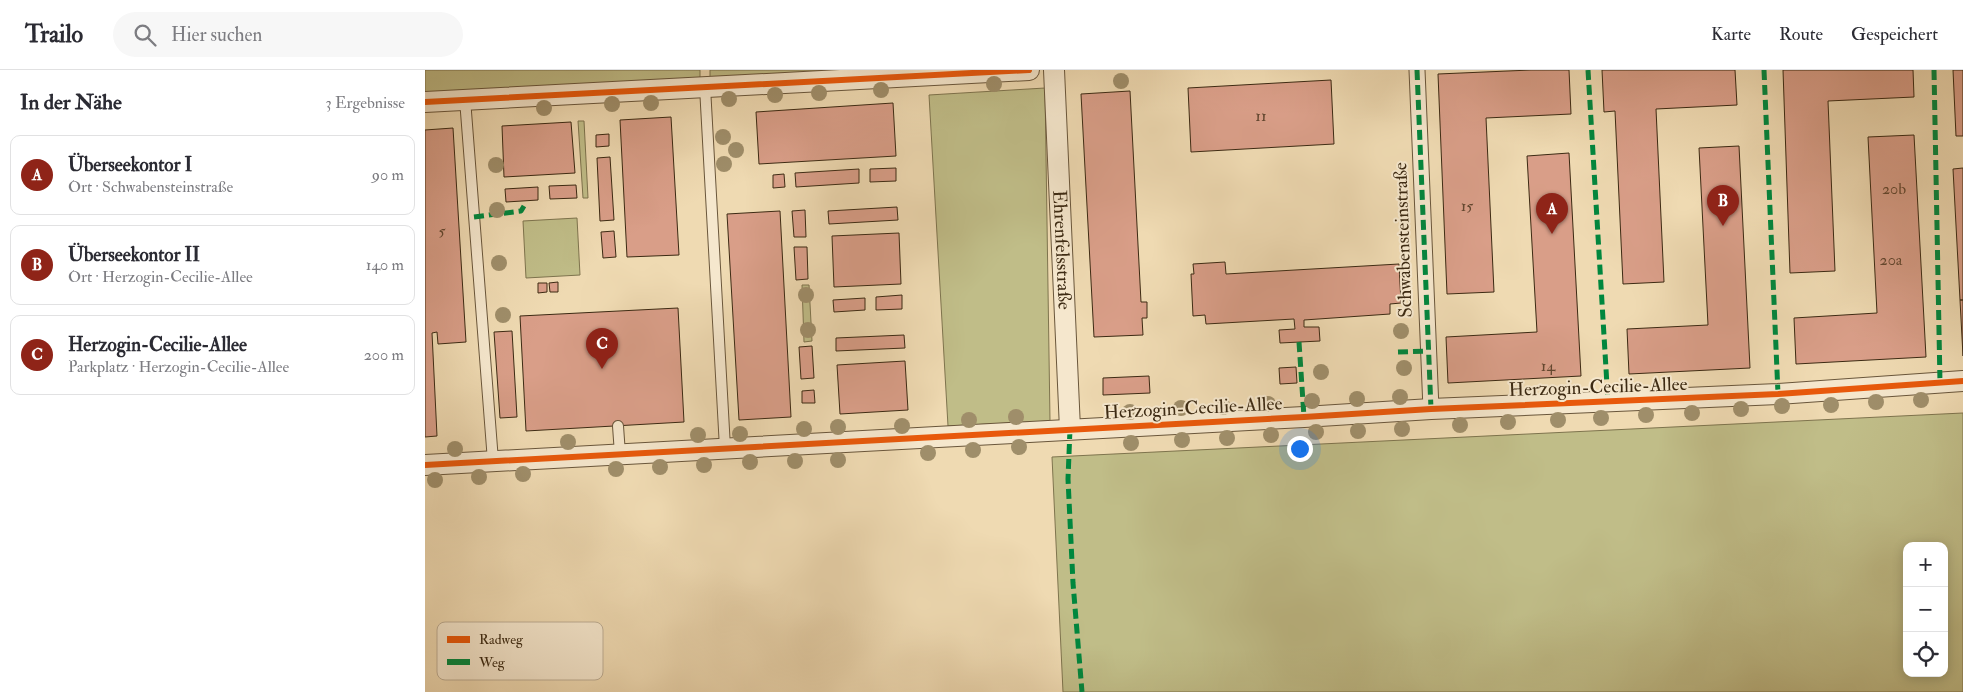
<!DOCTYPE html>
<html lang="de">
<head>
<meta charset="utf-8">
<style>
	:root { --surface:#fff; --page:#f7f7f7; --text:#2b2b33; --muted:#7c7c81; --line:#e1e1e2; --accent:#8f2418 }
	body { margin:0; font-family:"IM FELL Double Pica",serif; background:var(--page); color:var(--text) }
	.controls { position:absolute; right:15px; bottom:15px; display:grid; overflow:hidden; border-radius:10px; box-shadow:0 2px 12px #0003 }
	.controls button { width:45px; height:45px; display:grid; place-items:center; padding:0; border:0; border-bottom:1px solid var(--line); background:var(--surface); color:var(--text); font:25px sans-serif }
	.you { position:absolute; left:874px; top:378px; width:18px; height:18px; margin:-12px; border:4px solid #fff; border-radius:50%; background:#1a73e8; box-shadow:0 0 0 8px #1a73e833 }
	.badge { display:grid; place-items:center; width:32px; height:32px; border-radius:50%; background:var(--accent); color:#fff; font-size:16px; font-weight:700 }
	.pin { position:absolute; translate:-50% -41px; filter:drop-shadow(0 1px 2px #0008) }
	.pin::after { content:''; position:absolute; top:26px; width:18px; height:15px; background:inherit; clip-path:polygon(0 0,100% 0,50% 100%) }
	.list { margin:0; padding:0; list-style:none }
	h2 { display:flex; justify-content:space-between; align-items:center; height:65px; margin:0; padding:0 20px; font-size:21px }
	h2 small { font-size:16px; font-weight:400; color:var(--muted) }
	.list li { display:grid; grid-template-columns:32px 1fr auto; gap:15px; align-items:center; box-sizing:border-box; height:80px; margin:0 10px 10px; padding:0 10px; border:1px solid var(--line); border-radius:10px }
	.list b { display:block; font-size:19px; white-space:nowrap }
	.list p { margin:0; font-size:16px; white-space:nowrap; color:var(--muted) }
	.list em { font-size:16px; font-style:normal; color:var(--muted) }
	.icon { flex:none; width:28px; height:28px; fill:none; stroke:currentColor; stroke-width:2; stroke-linecap:round; stroke-linejoin:round }
	.map { position:relative; flex:none; width:1538px; height:622px; overflow:hidden }
	header { display:flex; align-items:center; gap:30px; box-sizing:border-box; height:70px; padding:0 25px; background:var(--surface); border-bottom:1px solid var(--line) }
	header strong { font-size:24px }
	nav { display:flex; gap:28px; margin-inline-start:auto; font-size:18px }
	.search { width:350px; height:45px; background:var(--page); display:flex; align-items:center; gap:12px; box-sizing:border-box; padding:0 18px; border-radius:28px; color:var(--muted); font-size:19px }
	main { display:flex }
	aside { flex:1; background:var(--surface) }
	.map>svg:first-child { display:block }
	.green { fill:#c0bd88; stroke:#7e744e; fill-rule:evenodd }
	.building { fill:#d99e88; stroke:#3c2a13 }
	.lines { fill:none; stroke-linecap:round; stroke-linejoin:round }
	.service-casing { stroke:#69563b; stroke-width:12 }
	.pedestrian-casing { stroke:#69563b; stroke-width:17 }
	.minor-casing { stroke:#69563b; stroke-width:22 }
	.service { stroke:#f5e7cd; stroke-width:10 }
	.pedestrian { stroke:#f5e7cd; stroke-width:15 }
	.minor { stroke:#f5e7cd; stroke-width:20 }
	.quiet { stroke:#00873e; stroke-width:5; stroke-dasharray:10 5; stroke-linecap:butt }
	.cycleway-casing { stroke:#f5e7cd; stroke-width:9 }
	.cycleway { stroke:#e8590c; stroke-width:6 }
	.tree { fill:#9f8e6a }
	.labels { text-anchor:middle; dominant-baseline:central; stroke-width:4; stroke-linejoin:round; paint-order:stroke }
	.number-label { font-size:16px; fill:#634730 }
	.street-label { font-size:19px; fill:#3c2a13; stroke:#f5e7cd }
	.key { fill:#f5e7cd; stroke:#beae95; stroke-width:1 }
	.key-label { font-size:14px; fill:#3c2a13 }
</style>
</head>
<body>
<header>
<strong>Trailo</strong>
<div class="search"><svg class="icon" aria-label="search" viewBox="0 0 24 24"><circle cx="10" cy="10" r="6"/><path d="M15 15l6 6"/></svg>Hier suchen</div>
<nav><a>Karte</a><a>Route</a><a>Gespeichert</a></nav>
</header>
<main>
<aside>
<h2>In der Nähe<small>3 Ergebnisse</small></h2>
<ul class="list">
<li><span class="badge">A</span><div><b>Überseekontor I</b><p>Ort · Schwabensteinstraße</p></div><em>90 m</em></li>
<li><span class="badge">B</span><div><b>Überseekontor II</b><p>Ort · Herzogin-Cecilie-Allee</p></div><em>140 m</em></li>
<li><span class="badge">C</span><div><b>Herzogin-Cecilie-Allee</b><p>Parkplatz · Herzogin-Cecilie-Allee</p></div><em>200 m</em></li>
</ul>
</aside>
<div class="map">
<svg width="1538" height="622" viewBox="0 0 1538 622">
	<rect width="100%" height="100%" fill="#efdab2"/>
	<filter id="stains"><feTurbulence type="fractalNoise" baseFrequency=".004" numOctaves="4"/><feColorMatrix values="0 0 0 0 .2 0 0 0 0 .09 0 0 0 0 .02 0 0 0 .5 -.17"/></filter>
	<radialGradient id="worn" r=".72"><stop offset=".6" stop-color="#630" stop-opacity="0"/><stop offset="1" stop-color="#630" stop-opacity=".3"/></radialGradient>
	<path class="green" d="M0 0H275V8L0 24Z
		M285 0H442L285 8Z
		M620 18 625 351 523 356 504 25Z
		M153 51H159L163 128H158Z
		M152 148 155 205 101 208 98 151Z
		M377 215H384L387 271 379 272Z
		M1538 343V622H638L627 387ZM1482 476H1519V603H1482Z"/>
	<path class="building" d="M1106 0H1144L1146 44 1061 48 1069 222 1022 224 1013 4Z
		M1177 0H1310L1312 35 1231 39 1239 212 1198 214 1190 41 1179 42Z
		M1358 0H1488L1489 27 1403 31 1410 201 1365 203Z
		M1528 0H1538V66H1531Z
		M906 10 909 74 766 82 763 18Z
		M705 21 716 232H722V248H717L718 265 669 267 656 24Z
		M468 33 471 86 334 94 331 42Z
		M246 47 254 185 202 187 195 50Z
		M146 52 150 103 79 107 77 56Z
		M28 58 41 272 13 274 12 262 7 263 12 366 0 367V60Z
		M184 64V76L171 77V65Z
		M1489 65 1501 287 1371 294 1369 248 1452 243 1443 67Z
		M1314 76 1325 298 1204 304 1202 259 1283 255 1274 78Z
		M1144 83 1156 306 1023 313 1021 267 1112 262 1102 86Z
		M185 87 189 150 175 151 172 88Z
		M471 98V111L445 112V99Z
		M1538 98V230H1535L1528 99Z
		M434 99V113L371 117 370 103Z
		M359 104 360 117 348 118V105Z
		M151 115 152 128 125 129 124 116Z
		M113 117V130L81 132 80 119Z
		M472 137 473 150 404 154 403 141Z
		M380 140 381 167H369L367 141Z
		M355 141 366 347 314 350 302 144Z
		M189 161 191 187 178 188 176 162Z
		M474 163 476 214 409 217 407 166Z
		M369 177H382L383 209 371 210Z
		M800 192 801 204 974 194 976 233 965 234V244L879 250V257H894L895 271 855 273 854 260 870 259 869 249 781 254 780 245 768 246 766 204H769L768 194Z
		M133 212V222H125L124 213Z
		M113 213H122V222L113 223Z
		M477 225V239L451 240V227Z
		M440 228V240L409 242 408 230Z
		M1535 230H1538V286Z
		M253 238 259 352 101 361 95 246Z
		M87 261 92 347 75 348 69 262Z
		M479 265 480 278 411 281V268Z
		M387 276 389 308 376 309 374 277Z
		M480 291 483 340 415 344 412 295Z
		M871 297 872 313 855 314 854 298Z
		M724 306 725 323 678 325V308Z
		M389 320 390 333H377V321Z"/>
	<g class="lines">
		<defs>
			<path id="service" d="M280 17 300 378
				M40 29 68 391
				M193 356 195 384"/>
			<path id="pedestrian" d="M992 0 1006 339"/>
			<g id="minor">
				<path id="s1" d="M629 0 645 359"/>
				<path d="M0 32 604 0"/>
				<path d="M0 395 879 347 1006 339 1353 324 1538 311"/>
			</g>
		</defs>
		<use href="#service" class="service-casing"/>
		<use href="#pedestrian" class="pedestrian-casing"/>
		<use href="#minor" class="minor-casing"/>
		<use href="#service" class="service"/>
		<use href="#pedestrian" class="pedestrian"/>
		<use href="#minor" class="minor"/>
		<path class="quiet" d="M992 0 1006 339
			M1163 0 1183 332
			M1339 0 1353 324
			M1509 0 1515 313
			M49 147 96 141 99 136
			M874 272 879 347
			M973 282 1003 281
			M645 359 643 409 648 513 657 622"/>
		<defs>
			<path id="cycleway" d="M0 32 604 0
				M0 395 879 347 1006 339 1353 324 1538 311"/>
		</defs>
		<use href="#cycleway" class="cycleway-casing"/>
		<use href="#cycleway" class="cycleway"/>
	</g>
	<g class="tree">
		<circle cx="696" cy="11" r="8"/>
		<circle cx="569" cy="14" r="8"/>
		<circle cx="456" cy="20" r="8"/>
		<circle cx="394" cy="23" r="8"/>
		<circle cx="350" cy="25" r="8"/>
		<circle cx="304" cy="29" r="8"/>
		<circle cx="226" cy="33" r="8"/>
		<circle cx="187" cy="34" r="8"/>
		<circle cx="119" cy="38" r="8"/>
		<circle cx="298" cy="67" r="8"/>
		<circle cx="311" cy="80" r="8"/>
		<circle cx="299" cy="94" r="8"/>
		<circle cx="71" cy="95" r="8"/>
		<circle cx="72" cy="140" r="8"/>
		<circle cx="74" cy="193" r="8"/>
		<circle cx="381" cy="225" r="8"/>
		<circle cx="78" cy="245" r="8"/>
		<circle cx="383" cy="260" r="8"/>
		<circle cx="976" cy="261" r="8"/>
		<circle cx="979" cy="298" r="8"/>
		<circle cx="896" cy="302" r="8"/>
		<circle cx="975" cy="327" r="8"/>
		<circle cx="932" cy="329" r="8"/>
		<circle cx="1496" cy="330" r="8"/>
		<circle cx="887" cy="331" r="8"/>
		<circle cx="1451" cy="332" r="8"/>
		<circle cx="843" cy="334" r="8"/>
		<circle cx="1406" cy="335" r="8"/>
		<circle cx="1357" cy="336" r="8"/>
		<circle cx="798" cy="337" r="8"/>
		<circle cx="756" cy="338" r="8"/>
		<circle cx="1316" cy="339" r="8"/>
		<circle cx="705" cy="342" r="8"/>
		<circle cx="1267" cy="343" r="8"/>
		<circle cx="1221" cy="345" r="8"/>
		<circle cx="591" cy="347" r="8"/>
		<circle cx="1176" cy="348" r="8"/>
		<circle cx="544" cy="350" r="8"/>
		<circle cx="1133" cy="350" r="8"/>
		<circle cx="1083" cy="352" r="8"/>
		<circle cx="1035" cy="355" r="8"/>
		<circle cx="477" cy="356" r="8"/>
		<circle cx="413" cy="357" r="8"/>
		<circle cx="379" cy="359" r="8"/>
		<circle cx="977" cy="359" r="8"/>
		<circle cx="933" cy="361" r="8"/>
		<circle cx="891" cy="362" r="8"/>
		<circle cx="315" cy="364" r="8"/>
		<circle cx="273" cy="365" r="8"/>
		<circle cx="846" cy="365" r="8"/>
		<circle cx="802" cy="368" r="8"/>
		<circle cx="757" cy="370" r="8"/>
		<circle cx="143" cy="372" r="8"/>
		<circle cx="706" cy="373" r="8"/>
		<circle cx="594" cy="377" r="8"/>
		<circle cx="30" cy="379" r="8"/>
		<circle cx="548" cy="380" r="8"/>
		<circle cx="503" cy="383" r="8"/>
		<circle cx="413" cy="390" r="8"/>
		<circle cx="370" cy="391" r="8"/>
		<circle cx="325" cy="392" r="8"/>
		<circle cx="279" cy="395" r="8"/>
		<circle cx="235" cy="397" r="8"/>
		<circle cx="191" cy="399" r="8"/>
		<circle cx="98" cy="404" r="8"/>
		<circle cx="54" cy="407" r="8"/>
		<circle cx="10" cy="410" r="8"/>
	</g>
	<g class="labels">
		<g class="number-label">
			<text x="836" y="46">11</text>
			<text x="1469" y="119">20b</text>
			<text x="1042" y="136">15</text>
			<text x="17" y="161">5</text>
			<text x="1466" y="190">20a</text>
			<text x="1123" y="296">14</text>
		</g>
		<g class="street-label">
			<text transform="translate(978 170) rotate(-92)">Schwabensteinstraße</text>
			<text stroke="none"><textPath href="#s1" startOffset="180">Ehrenfelsstraße</textPath></text>
			<text transform="translate(1173 317) rotate(-2)">Herzogin-Cecilie-Allee</text>
			<text transform="translate(768 338) rotate(-3)">Herzogin-Cecilie-Allee</text>
		</g>
	</g>
	<rect x="12" y="552" width="166" height="58" rx="8" class="key"/>
	<rect x="22" y="566" width="23" height="7" fill="#e8590c"/>
	<rect x="22" y="589" width="23" height="6" fill="#00873e"/>
	<g class="key-label">
		<text x="54" y="574">Radweg</text>
		<text x="54" y="597">Weg</text>
	</g>
	<rect width="100%" height="100%" filter="url(#stains)"/>
	<rect width="100%" height="100%" fill="url(#worn)"/>
</svg>
<div class="controls">
<button>+</button>
<button>−</button>
<button><svg class="icon" aria-label="locate" viewBox="0 0 24 24"><circle cx="12" cy="12" r="6"/><path d="M12 2v4M12 18v4M2 12h4M18 12h4"/></svg></button>
</div>
<div class="you"></div>
<div class="pin badge" style="left:1127px;top:164px">A</div>
<div class="pin badge" style="left:1298px;top:156px">B</div>
<div class="pin badge" style="left:177px;top:299px">C</div>
</div>
</main>
</body>
</html>
